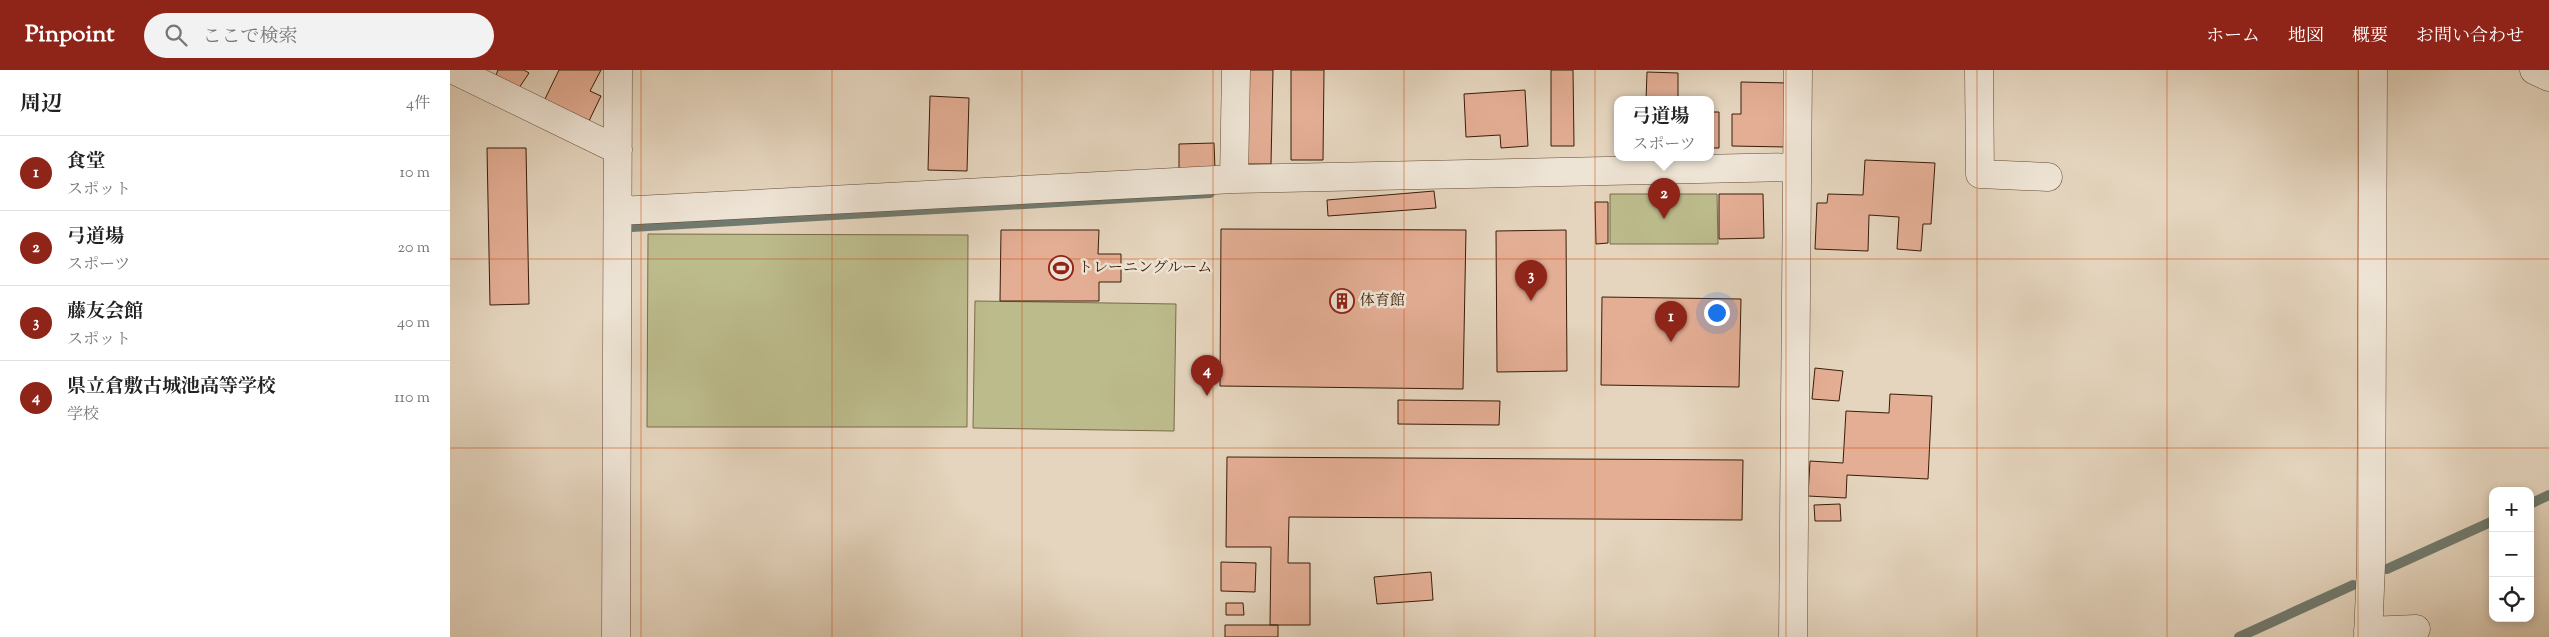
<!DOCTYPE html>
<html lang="ja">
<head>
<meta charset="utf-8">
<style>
	:root { --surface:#fff; --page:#f2f2f2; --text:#222; --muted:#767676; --line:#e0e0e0; --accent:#8f2418 }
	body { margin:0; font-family:"Sorts Mill Goudy","Noto Serif JP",serif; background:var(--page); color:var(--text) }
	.controls { position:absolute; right:15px; bottom:15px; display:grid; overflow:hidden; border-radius:10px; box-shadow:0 2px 8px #0003 }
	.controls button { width:45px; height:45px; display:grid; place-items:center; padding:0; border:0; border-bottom:1px solid var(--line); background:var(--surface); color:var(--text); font:25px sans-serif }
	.you { position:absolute; left:1266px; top:242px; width:18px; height:18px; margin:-12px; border:4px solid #fff; border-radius:50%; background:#1a73e8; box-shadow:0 0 0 8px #1a73e833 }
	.badge { display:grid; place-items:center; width:32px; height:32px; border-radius:50%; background:var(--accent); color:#fff; font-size:16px; font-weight:700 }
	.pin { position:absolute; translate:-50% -41px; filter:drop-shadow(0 1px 2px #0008) }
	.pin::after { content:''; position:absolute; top:26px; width:18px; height:15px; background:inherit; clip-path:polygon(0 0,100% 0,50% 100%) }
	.popup { position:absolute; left:1164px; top:26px; width:100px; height:65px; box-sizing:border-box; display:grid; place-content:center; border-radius:10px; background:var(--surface); filter:drop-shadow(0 1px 4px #0005); font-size:16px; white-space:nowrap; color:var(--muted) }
	.popup b { font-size:19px; color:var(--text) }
	.popup::after { content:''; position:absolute; left:50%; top:100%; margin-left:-10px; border:10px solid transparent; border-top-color:var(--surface) }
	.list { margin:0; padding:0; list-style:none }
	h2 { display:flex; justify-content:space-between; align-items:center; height:65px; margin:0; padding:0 20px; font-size:21px }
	h2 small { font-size:16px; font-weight:400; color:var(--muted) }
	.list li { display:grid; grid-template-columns:32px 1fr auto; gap:15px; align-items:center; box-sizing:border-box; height:75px; padding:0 20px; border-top:1px solid var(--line) }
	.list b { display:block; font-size:19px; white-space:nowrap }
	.list p { margin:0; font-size:16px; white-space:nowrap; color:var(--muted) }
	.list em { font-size:16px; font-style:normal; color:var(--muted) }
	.icon { flex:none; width:28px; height:28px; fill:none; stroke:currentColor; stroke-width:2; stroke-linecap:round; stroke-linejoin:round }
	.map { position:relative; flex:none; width:2099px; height:567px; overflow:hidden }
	header { display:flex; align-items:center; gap:30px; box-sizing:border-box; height:70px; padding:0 25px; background:var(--accent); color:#fff }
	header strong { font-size:24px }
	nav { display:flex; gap:28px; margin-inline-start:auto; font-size:18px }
	.search { width:350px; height:45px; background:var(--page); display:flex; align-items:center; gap:12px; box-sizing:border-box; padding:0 18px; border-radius:28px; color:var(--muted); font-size:19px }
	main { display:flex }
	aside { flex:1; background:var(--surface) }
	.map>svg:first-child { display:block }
	.garden { fill:#bcbb8c; stroke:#7a6c49 }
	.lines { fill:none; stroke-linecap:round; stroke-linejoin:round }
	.stream { stroke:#717a6e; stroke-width:10 }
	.building { fill:#e4ae95; stroke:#391c06 }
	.street-casing { stroke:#644a34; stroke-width:29 }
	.street { stroke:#eee4d5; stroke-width:28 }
	.grid { fill:none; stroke:#ce500b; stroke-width:1; stroke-opacity:0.55 }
	.labels { text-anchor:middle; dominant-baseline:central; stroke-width:5; stroke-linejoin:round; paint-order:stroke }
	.poi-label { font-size:15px; fill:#391c06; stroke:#eee4d5; text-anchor:start }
</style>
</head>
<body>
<header>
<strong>Pinpoint</strong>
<div class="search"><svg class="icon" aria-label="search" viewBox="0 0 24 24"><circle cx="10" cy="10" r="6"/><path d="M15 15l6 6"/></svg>ここで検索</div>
<nav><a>ホーム</a><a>地図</a><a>概要</a><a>お問い合わせ</a></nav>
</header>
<main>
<aside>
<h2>周辺<small>4件</small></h2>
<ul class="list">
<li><span class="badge">1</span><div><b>食堂</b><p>スポット</p></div><em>10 m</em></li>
<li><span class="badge">2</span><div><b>弓道場</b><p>スポーツ</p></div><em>20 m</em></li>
<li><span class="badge">3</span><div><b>藤友会館</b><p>スポット</p></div><em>40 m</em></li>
<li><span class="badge">4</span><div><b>県立倉敷古城池高等学校</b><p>学校</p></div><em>110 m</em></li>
</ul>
</aside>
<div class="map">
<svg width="2099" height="567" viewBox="0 0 2099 567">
	<rect width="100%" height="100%" fill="#e5d5be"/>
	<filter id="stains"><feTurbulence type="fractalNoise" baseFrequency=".004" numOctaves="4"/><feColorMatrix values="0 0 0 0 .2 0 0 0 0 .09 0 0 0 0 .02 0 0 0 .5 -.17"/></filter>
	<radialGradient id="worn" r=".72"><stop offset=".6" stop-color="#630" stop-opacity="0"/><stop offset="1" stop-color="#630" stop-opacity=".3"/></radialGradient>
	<path class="garden" d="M1160 124H1267L1268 174H1160Z
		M198 164 518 165 517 357H197Z
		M525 231 726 234 724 361 523 358Z"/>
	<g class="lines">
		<path class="stream" d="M181 157 760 123
			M2080 434 2099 425
			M1937 499 2043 451
			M1789 567 1903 515"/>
	</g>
	<path class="building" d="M48 0H74L79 3 69 18 46 5Z
		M109 0H151L140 21 151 26 138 53 94 31Z
		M796 0H823L821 94H793Z
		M841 0H874L873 90H841Z
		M1101 0H1123L1124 76H1101Z
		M1197 2 1228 3V30H1196Z
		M1291 12 1338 13 1337 77 1282 76V44H1291Z
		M1075 20 1078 76 1051 78 1050 65 1016 67 1014 24Z
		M480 26 519 28 517 101 478 100Z
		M1260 42H1269V78H1260Z
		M764 73 765 99 729 100V74Z
		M37 78H76L79 234 40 235Z
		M1415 90 1485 93 1481 154H1473L1471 181 1447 179 1449 147 1419 145 1418 181 1365 179 1367 133H1377L1378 124 1413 125Z
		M984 121 986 138 878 146 877 130Z
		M1269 124H1313L1314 168 1269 169Z
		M1145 132H1158V173L1146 174Z
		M771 159 1016 160 1013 319 770 316Z
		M551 160H649L648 184H671V212H649V231H550Z
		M1116 160 1117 301 1047 302 1046 161Z
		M1152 227 1291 229 1289 317 1151 315Z
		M1365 298 1393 301 1389 331 1362 329Z
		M1440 324 1482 326 1478 409 1397 405 1396 428 1358 426 1360 391 1393 393 1396 341 1439 343Z
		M948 330 1050 331 1049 355 948 354Z
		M777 387 1293 390 1292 450 839 447 838 493H860V555H820L821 477H776Z
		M1390 434 1391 451H1365L1364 435Z
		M771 492 806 493 805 522 771 521Z
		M981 502 983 530 927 534 924 507Z
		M776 533H793L794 545H776Z
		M775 555H828V567H775Z"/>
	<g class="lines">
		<defs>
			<path id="street" d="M4 0 168 80
				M1529 0 1530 104 1598 107
				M2084 0 2099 7
				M784 109 786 0
				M168 141 784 109 1347 97
				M1918 561 1966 559
				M166 567 168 0
				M1343 567 1348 0
				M1918 567 1921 495 1923 0"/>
		</defs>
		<use href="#street" class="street-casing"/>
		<use href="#street" class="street"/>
	</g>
	<path class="grid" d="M191 0V567M382 0V567M572 0V567M763 0V567M954 0V567M1145 0V567M1336 0V567M1527 0V567M1717 0V567M1908 0V567M0 189H2099M0 378H2099"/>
	<defs>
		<symbol id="stadium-ring" viewBox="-11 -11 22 22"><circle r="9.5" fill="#eee4d5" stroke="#8f2418" stroke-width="1.5"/><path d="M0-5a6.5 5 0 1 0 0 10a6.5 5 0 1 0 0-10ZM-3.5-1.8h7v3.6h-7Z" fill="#8f2418"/></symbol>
		<symbol id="building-ring" viewBox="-11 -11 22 22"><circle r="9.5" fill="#eee4d5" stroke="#8f2418" stroke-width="1.5"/><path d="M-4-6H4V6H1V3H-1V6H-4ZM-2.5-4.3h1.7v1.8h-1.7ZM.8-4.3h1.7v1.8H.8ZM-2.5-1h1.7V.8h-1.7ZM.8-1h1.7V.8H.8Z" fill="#8f2418"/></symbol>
	</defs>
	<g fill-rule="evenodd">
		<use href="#stadium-ring" x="597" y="184" width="28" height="28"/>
		<use href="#building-ring" x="878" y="217" width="28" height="28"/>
	</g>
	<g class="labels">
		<g class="poi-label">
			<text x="628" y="198">トレーニングルーム</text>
			<text x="910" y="231">体育館</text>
		</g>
	</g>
	<rect width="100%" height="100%" filter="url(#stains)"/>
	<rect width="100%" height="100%" fill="url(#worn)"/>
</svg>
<div class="controls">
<button>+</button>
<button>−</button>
<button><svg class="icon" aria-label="locate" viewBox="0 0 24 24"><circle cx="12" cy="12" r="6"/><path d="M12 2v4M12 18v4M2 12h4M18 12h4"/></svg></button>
</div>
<div class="you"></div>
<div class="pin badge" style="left:1221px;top:272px">1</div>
<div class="pin badge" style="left:1214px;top:149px">2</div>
<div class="popup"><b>弓道場</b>スポーツ</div>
<div class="pin badge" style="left:1081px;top:231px">3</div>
<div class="pin badge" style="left:757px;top:326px">4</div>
</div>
</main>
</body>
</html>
